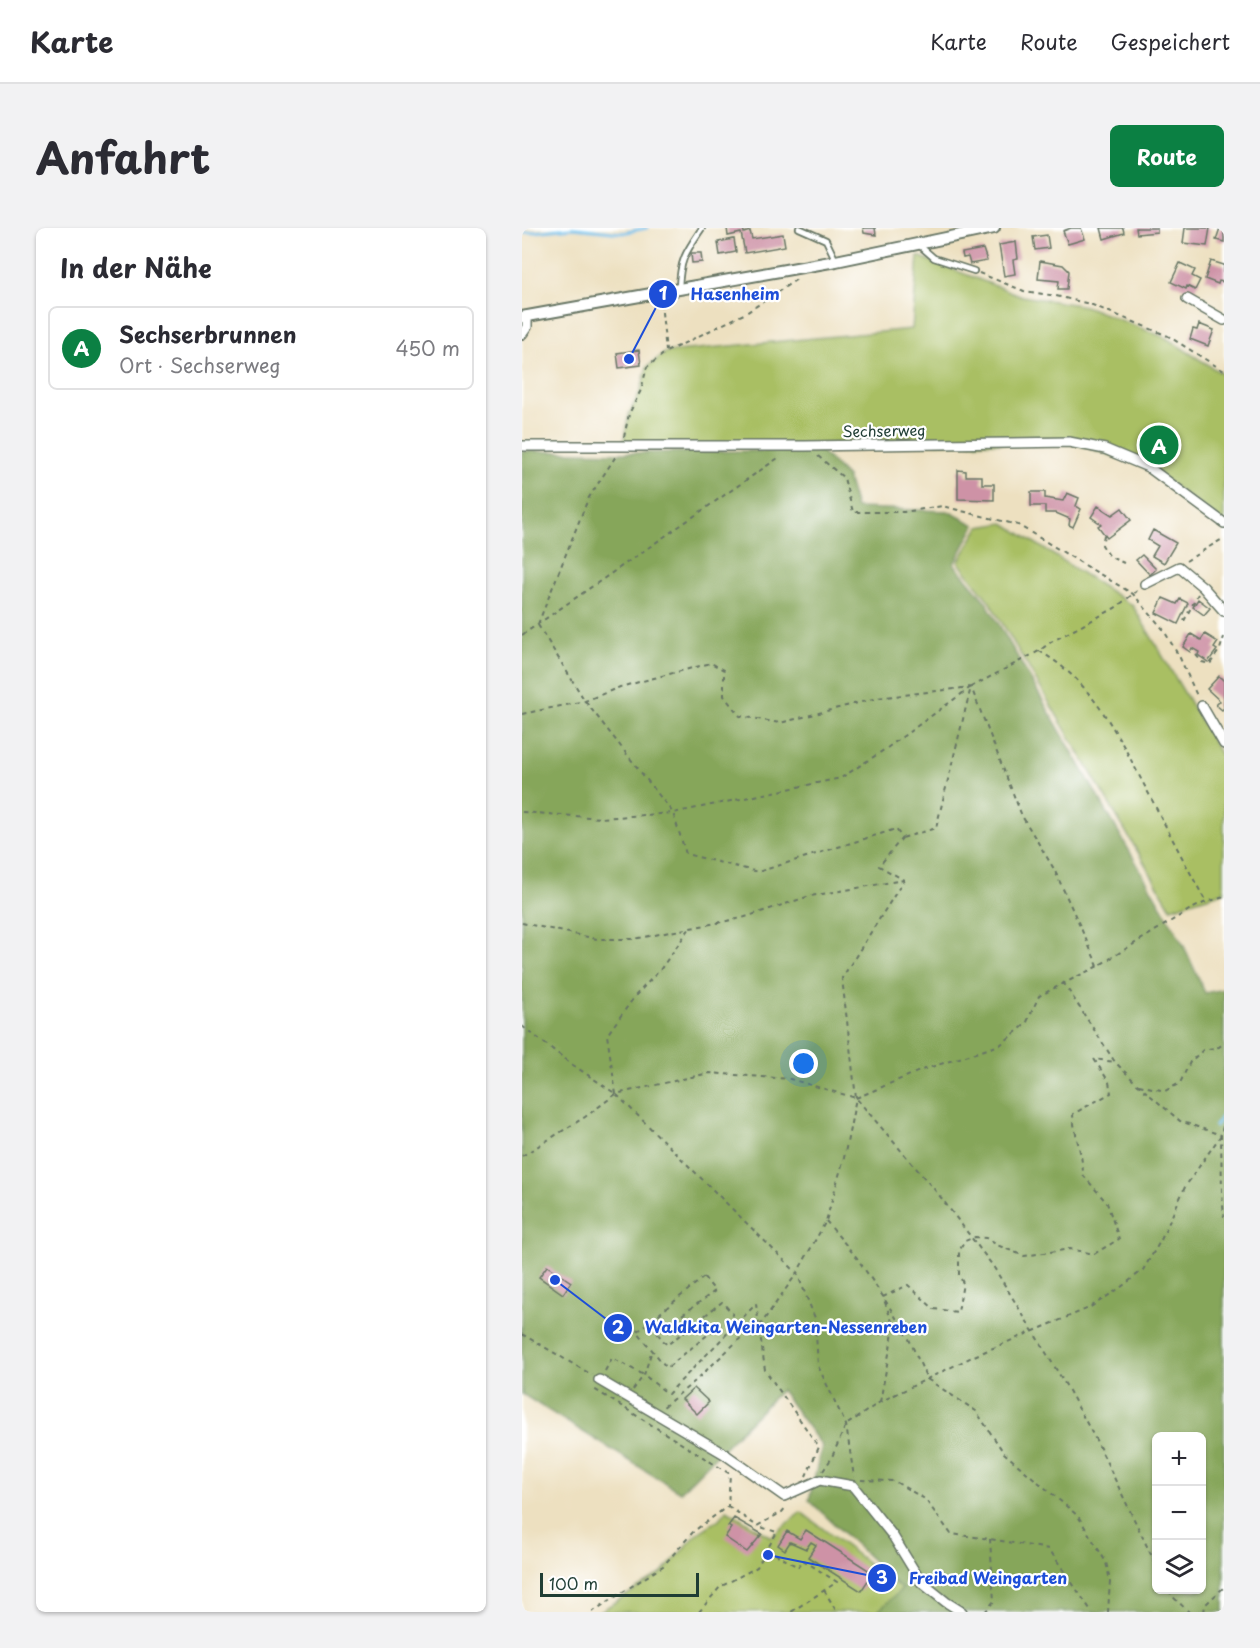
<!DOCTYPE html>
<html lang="de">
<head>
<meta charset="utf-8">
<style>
	:root { --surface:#fff; --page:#f2f2f3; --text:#2b2b33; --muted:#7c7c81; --line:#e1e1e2; --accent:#0b8043 }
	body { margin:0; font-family:"Playpen Sans",sans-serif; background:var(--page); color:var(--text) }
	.controls { position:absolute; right:18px; bottom:18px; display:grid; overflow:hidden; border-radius:9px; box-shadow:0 2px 4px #0004 }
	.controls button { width:54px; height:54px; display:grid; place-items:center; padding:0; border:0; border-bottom:2px solid var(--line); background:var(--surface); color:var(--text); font:30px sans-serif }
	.scale { position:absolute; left:18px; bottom:15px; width:159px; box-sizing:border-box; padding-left:6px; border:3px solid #1f3d34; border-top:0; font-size:16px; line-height:21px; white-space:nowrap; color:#1f3d34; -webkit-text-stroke:4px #fff; paint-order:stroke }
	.you { position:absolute; left:282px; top:836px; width:21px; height:21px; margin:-15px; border:4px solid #fff; border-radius:50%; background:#1a73e8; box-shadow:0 0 0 9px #1a73e833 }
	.badge { display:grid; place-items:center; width:39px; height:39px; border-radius:50%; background:var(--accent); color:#fff; font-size:20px; font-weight:700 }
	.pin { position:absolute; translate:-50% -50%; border:3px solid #fff; box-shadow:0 2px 6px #0006 }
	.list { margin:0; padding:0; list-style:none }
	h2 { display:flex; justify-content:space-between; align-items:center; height:78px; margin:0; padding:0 24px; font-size:26px }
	h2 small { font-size:20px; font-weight:400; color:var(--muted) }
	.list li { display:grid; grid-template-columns:39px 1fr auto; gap:18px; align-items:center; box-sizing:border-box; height:84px; margin:0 12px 12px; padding:0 12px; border:2px solid var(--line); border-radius:9px }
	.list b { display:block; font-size:22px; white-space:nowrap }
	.list p { margin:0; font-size:20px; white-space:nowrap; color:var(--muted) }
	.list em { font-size:20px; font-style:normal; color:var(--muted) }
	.icon { flex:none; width:33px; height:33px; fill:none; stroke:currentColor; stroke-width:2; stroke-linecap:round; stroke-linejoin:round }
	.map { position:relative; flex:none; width:702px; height:1384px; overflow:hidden; border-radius:9px }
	header { display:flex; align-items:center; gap:36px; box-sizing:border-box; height:84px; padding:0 30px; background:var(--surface); border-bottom:2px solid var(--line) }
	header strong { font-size:28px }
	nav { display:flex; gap:33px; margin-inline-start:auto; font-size:21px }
	.intro { display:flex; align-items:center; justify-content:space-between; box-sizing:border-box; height:144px; padding:0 36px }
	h1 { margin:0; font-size:42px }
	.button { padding:15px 27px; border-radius:9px; background:var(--accent); color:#fff; font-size:21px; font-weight:700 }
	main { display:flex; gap:36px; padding:0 36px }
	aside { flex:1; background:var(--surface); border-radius:9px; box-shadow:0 2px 4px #0004 }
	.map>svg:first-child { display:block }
	.green { fill:#a9bf64; stroke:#647e4c; stroke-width:1.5 }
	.forest { fill:#86a65a; stroke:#527247; stroke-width:1.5; fill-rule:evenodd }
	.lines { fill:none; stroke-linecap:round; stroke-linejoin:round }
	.stream { stroke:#6fbeea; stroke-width:3 }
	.building { fill:#ce92a6 }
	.service-casing { stroke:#677665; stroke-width:8 }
	.minor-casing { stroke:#677665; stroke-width:12 }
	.tertiary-casing { stroke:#677665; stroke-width:14 }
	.path { stroke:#677665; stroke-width:2; stroke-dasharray:4.5 4.5; stroke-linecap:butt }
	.service { stroke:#fff; stroke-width:4.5 }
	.minor { stroke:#fff; stroke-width:9 }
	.tertiary { stroke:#fff; stroke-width:10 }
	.labels { text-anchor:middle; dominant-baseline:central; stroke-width:4.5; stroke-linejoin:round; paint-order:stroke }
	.street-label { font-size:15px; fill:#1f3d34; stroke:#fff }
	.leader { fill:none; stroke:#1d4ed8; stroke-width:2 }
	.callout-dot { fill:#1d4ed8; stroke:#fff; stroke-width:2 }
	.mark-label { font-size:18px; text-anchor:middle; font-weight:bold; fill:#fff }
	.callout-label { font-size:16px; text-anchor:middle; font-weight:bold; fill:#1d4ed8; stroke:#fff; stroke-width:4.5; stroke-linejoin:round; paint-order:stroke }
</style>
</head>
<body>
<header>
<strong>Karte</strong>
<nav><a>Karte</a><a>Route</a><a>Gespeichert</a></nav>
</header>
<div class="intro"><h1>Anfahrt</h1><a class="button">Route</a></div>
<main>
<aside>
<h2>In der Nähe<small></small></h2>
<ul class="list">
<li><span class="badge">A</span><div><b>Sechserbrunnen</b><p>Ort · Sechserweg</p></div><em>450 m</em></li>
</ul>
</aside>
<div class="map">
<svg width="702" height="1384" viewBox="0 0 702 1384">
	<rect width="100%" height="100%" fill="#fff"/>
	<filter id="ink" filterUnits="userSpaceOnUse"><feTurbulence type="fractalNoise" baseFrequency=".0167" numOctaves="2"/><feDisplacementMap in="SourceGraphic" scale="12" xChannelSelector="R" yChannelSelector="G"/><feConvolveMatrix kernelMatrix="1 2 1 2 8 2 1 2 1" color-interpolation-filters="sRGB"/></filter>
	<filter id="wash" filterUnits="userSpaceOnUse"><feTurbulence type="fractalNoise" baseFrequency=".008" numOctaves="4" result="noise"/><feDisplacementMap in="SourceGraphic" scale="24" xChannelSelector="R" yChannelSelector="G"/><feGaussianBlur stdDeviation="1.35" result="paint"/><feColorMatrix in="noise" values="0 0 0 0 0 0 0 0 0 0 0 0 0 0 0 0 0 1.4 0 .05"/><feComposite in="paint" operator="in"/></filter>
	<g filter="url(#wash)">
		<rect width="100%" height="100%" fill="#ede0c0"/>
		<path class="green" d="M396 28 500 68 563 78 644 110 702 147V295L626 239 547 214 100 219 107 186 119 162 125 139 144 124 390 101Z
			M482 295 611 378 702 532V664L649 680 467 373 436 334 457 299Z
			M205 1282 249 1309 279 1284 381 1362 355 1384H77L139 1346 176 1305 196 1292Z"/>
		<path class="forest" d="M298 222 325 249 334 280 426 283 453 297 432 336 464 374 661 716 683 765 702 761V1384H355L380 1361 287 1272 300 1218 259 1162 158 1264 0 1166V223L102 225ZM634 1208H680V1362H634Z"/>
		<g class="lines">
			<path class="stream" d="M0 5 51 0 100 5 125 0
				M693 898 702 885"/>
		</g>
		<g id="blocks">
			<path class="building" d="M205 0H221L222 5 228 3 230 11 261 6 263 18 223 25 219 5 206 8Z
				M341 0H353L354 7 342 5Z
				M549 0H559L563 11 546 16 541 3Z
				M579 0H601L602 5 582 11Z
				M614 0H635V4L615 6Z
				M663 0H688L685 18 661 15Z
				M698 0H702V14L694 12Z
				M525 7 527 20 513 22 511 9Z
				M212 11 214 24 198 27 196 14Z
				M494 14 496 31 491 32 493 46 482 48 477 17Z
				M461 21 465 33 448 36 446 29 441 30 440 25Z
				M169 25H179L180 34 170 35Z
				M518 33 541 37 547 43 545 61H536L537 53 516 51Z
				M689 33 702 37V54L697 53 696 56 683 51Z
				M658 35 673 42 670 48 678 52 673 62 665 58 664 61 649 54Z
				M677 96 692 102 686 118 668 111 671 101 675 102Z
				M117 122 119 137 97 140 95 125Z
				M436 242 444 243V248H460V256H472V272L436 271Z
				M509 264H523V270L541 273 545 265 557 270 554 278 559 281 551 299 547 297 548 291 534 285H523V278H509Z
				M576 278 590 287 600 280 609 292 585 310 576 298 579 296 569 289Z
				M631 302 654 315 642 335 630 328 636 318 626 312Z
				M620 327 634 341 628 347 614 332Z
				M641 370 655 376 658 371 666 375 656 396 634 385Z
				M676 371 688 380 682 387 671 379Z
				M669 406 679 412 683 406 696 414 692 420 695 422 686 434 676 427 677 424 670 420 668 424 661 419Z
				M697 448 702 453V480L700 482 694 477 698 473 685 461Z
				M25 1038 49 1054 41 1066 17 1049Z
				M172 1160 187 1174 175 1186 160 1171Z
				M212 1290 240 1306 225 1324 203 1309 209 1300 206 1298Z
				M284 1302 351 1345 339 1363 286 1329 294 1317 289 1314 284 1321 268 1314 263 1322 256 1317 265 1303 278 1311Z"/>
		</g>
	</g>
	<g filter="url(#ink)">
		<use href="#blocks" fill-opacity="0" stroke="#677665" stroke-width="1.5"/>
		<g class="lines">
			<defs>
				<path id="service" d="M277 0 304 12 314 33
					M397 17 412 30 452 43
					M157 60C158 31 164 24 180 0"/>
				<path id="minor" d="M665 71 702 92
					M0 106 5 99V88
					M0 218H283L547 214 583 221 626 239 702 295
					M623 356 657 339 681 359 702 383
					M680 478 702 516
					M77 1152 201 1225 262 1268 298 1252 331 1258 371 1308 399 1354 424 1374 440 1384"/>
				<path id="tertiary" d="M0 89 314 33 472 0"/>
			</defs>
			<use href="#service" class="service-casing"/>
			<use href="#minor" class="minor-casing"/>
			<use href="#tertiary" class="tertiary-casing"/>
			<path class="path" d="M457 45 502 63 534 68 568 76 646 108 702 143
				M139 75 144 123
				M102 209 107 186 119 162 125 139 144 124 224 85 275 51
				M296 228 322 250 331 284H382L420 278 496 297 611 366 641 401 658 430 676 470
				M582 307 580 317 588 329 602 335
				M664 333 702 310
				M662 393 676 366
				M16 396 66 271 94 228
				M16 397 63 473 151 585 164 626 236 644 374 601 380 610 357 638 382 652 320 750 334 870 322 930 304 993 275 1045 237 1099 225 1104 172 1154 140 1180
				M0 407 259 228
				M517 423C573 454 599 514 628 568 646 603 665 639 684 674
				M674 427 680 434 688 436 698 421 702 409
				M449 459 517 423 529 414 593 380 615 363
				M0 486 63 473 98 459 189 435 202 442V468L218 488 258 495 355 470 449 459 500 588 532 641 576 738
				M0 584 79 590 151 585 319 550 365 520 449 459 414 600 380 610
				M0 695 75 711H112L220 690 288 668 382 652
				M541 754 593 834 615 856 658 893 699 907 700 965 702 989
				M0 798 51 837 94 866 275 1045 293 1090 296 1138 324 1197 332 1249
				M617 857 643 863 658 855 668 834 681 822 697 819 702 815
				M94 866 85 807 113 768 138 742 168 700
				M334 870 400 842 478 817 504 796 517 768 576 738 667 682 684 674 702 669
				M0 928 63 889 94 866 187 845 268 851 334 870 417 967 471 1038 545 1159 575 1214 634 1337
				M304 993 335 1030 360 1067 387 1111 405 1151 454 1183 482 1225 556 1288 584 1334 588 1353 586 1384
				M182 1049 193 1063 135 1105 145 1117 200 1074 211 1086 145 1140 115 1104Z
				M0 1106 70 1147
				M83 1143 90 1130 122 1147 146 1166 234 1076 243 1142 297 1219 284 1248
				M111 1162 122 1147 130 1122
				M358 1174 372 1099 361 1069 386 1057 412 1081 436 1084 441 1055 437 1047V1023L443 1013 453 1009 464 1010 475 1017 502 1028 548 1021 572 1026 597 1011 585 975 561 947C561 926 552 907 551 886L589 865 587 854 572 831 593 834
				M301 1243 309 1231 324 1197 358 1174 452 1128 567 1080 598 1060 621 1042 639 1012 663 959 699 907 702 894
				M339 1252 372 1253 403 1271 429 1306 468 1311 527 1321 570 1384
				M206 1278 235 1298 260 1284 265 1278
				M245 1321 276 1339 281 1332 315 1354 269 1384
				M302 1362 315 1384
				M647 1362 651 1369 667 1384
				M70 1384 141 1338 172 1303 206 1278 208 1246 72 1161
				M177 1384 198 1359 235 1339 255 1304 235 1298
				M463 1384 472 1373 468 1311
				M682 1384 683 1377 702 1359"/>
			<use href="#service" class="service"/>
			<use href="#minor" class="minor"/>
			<use href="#tertiary" class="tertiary"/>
		</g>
	</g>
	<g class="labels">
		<g class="street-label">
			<text transform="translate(362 202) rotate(-1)">Sechserweg</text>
		</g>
	</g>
	<path class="leader" d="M107 131L141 66M33 1052L96 1100M246 1327L360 1350"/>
	<g class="callout-dot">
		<circle cx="107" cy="131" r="6"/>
		<circle cx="33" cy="1052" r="6"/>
		<circle cx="246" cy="1327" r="6"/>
		<circle cx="141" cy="66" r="15"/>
		<circle cx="96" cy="1100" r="15"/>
		<circle cx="360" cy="1350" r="15"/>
	</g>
	<g class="mark-label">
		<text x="141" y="72">1</text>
		<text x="96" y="1106">2</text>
		<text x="360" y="1356">3</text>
	</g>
	<g class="callout-label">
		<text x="213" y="72">Hasenheim</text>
		<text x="264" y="1105">Waldkita Weingarten-Nessenreben</text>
		<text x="466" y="1356">Freibad Weingarten</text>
	</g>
</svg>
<div class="controls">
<button>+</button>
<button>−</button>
<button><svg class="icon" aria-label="layers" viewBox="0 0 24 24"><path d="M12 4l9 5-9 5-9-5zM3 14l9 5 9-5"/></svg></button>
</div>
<div class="scale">100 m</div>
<div class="you"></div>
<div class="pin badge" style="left:637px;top:217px">A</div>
</div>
</main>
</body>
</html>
